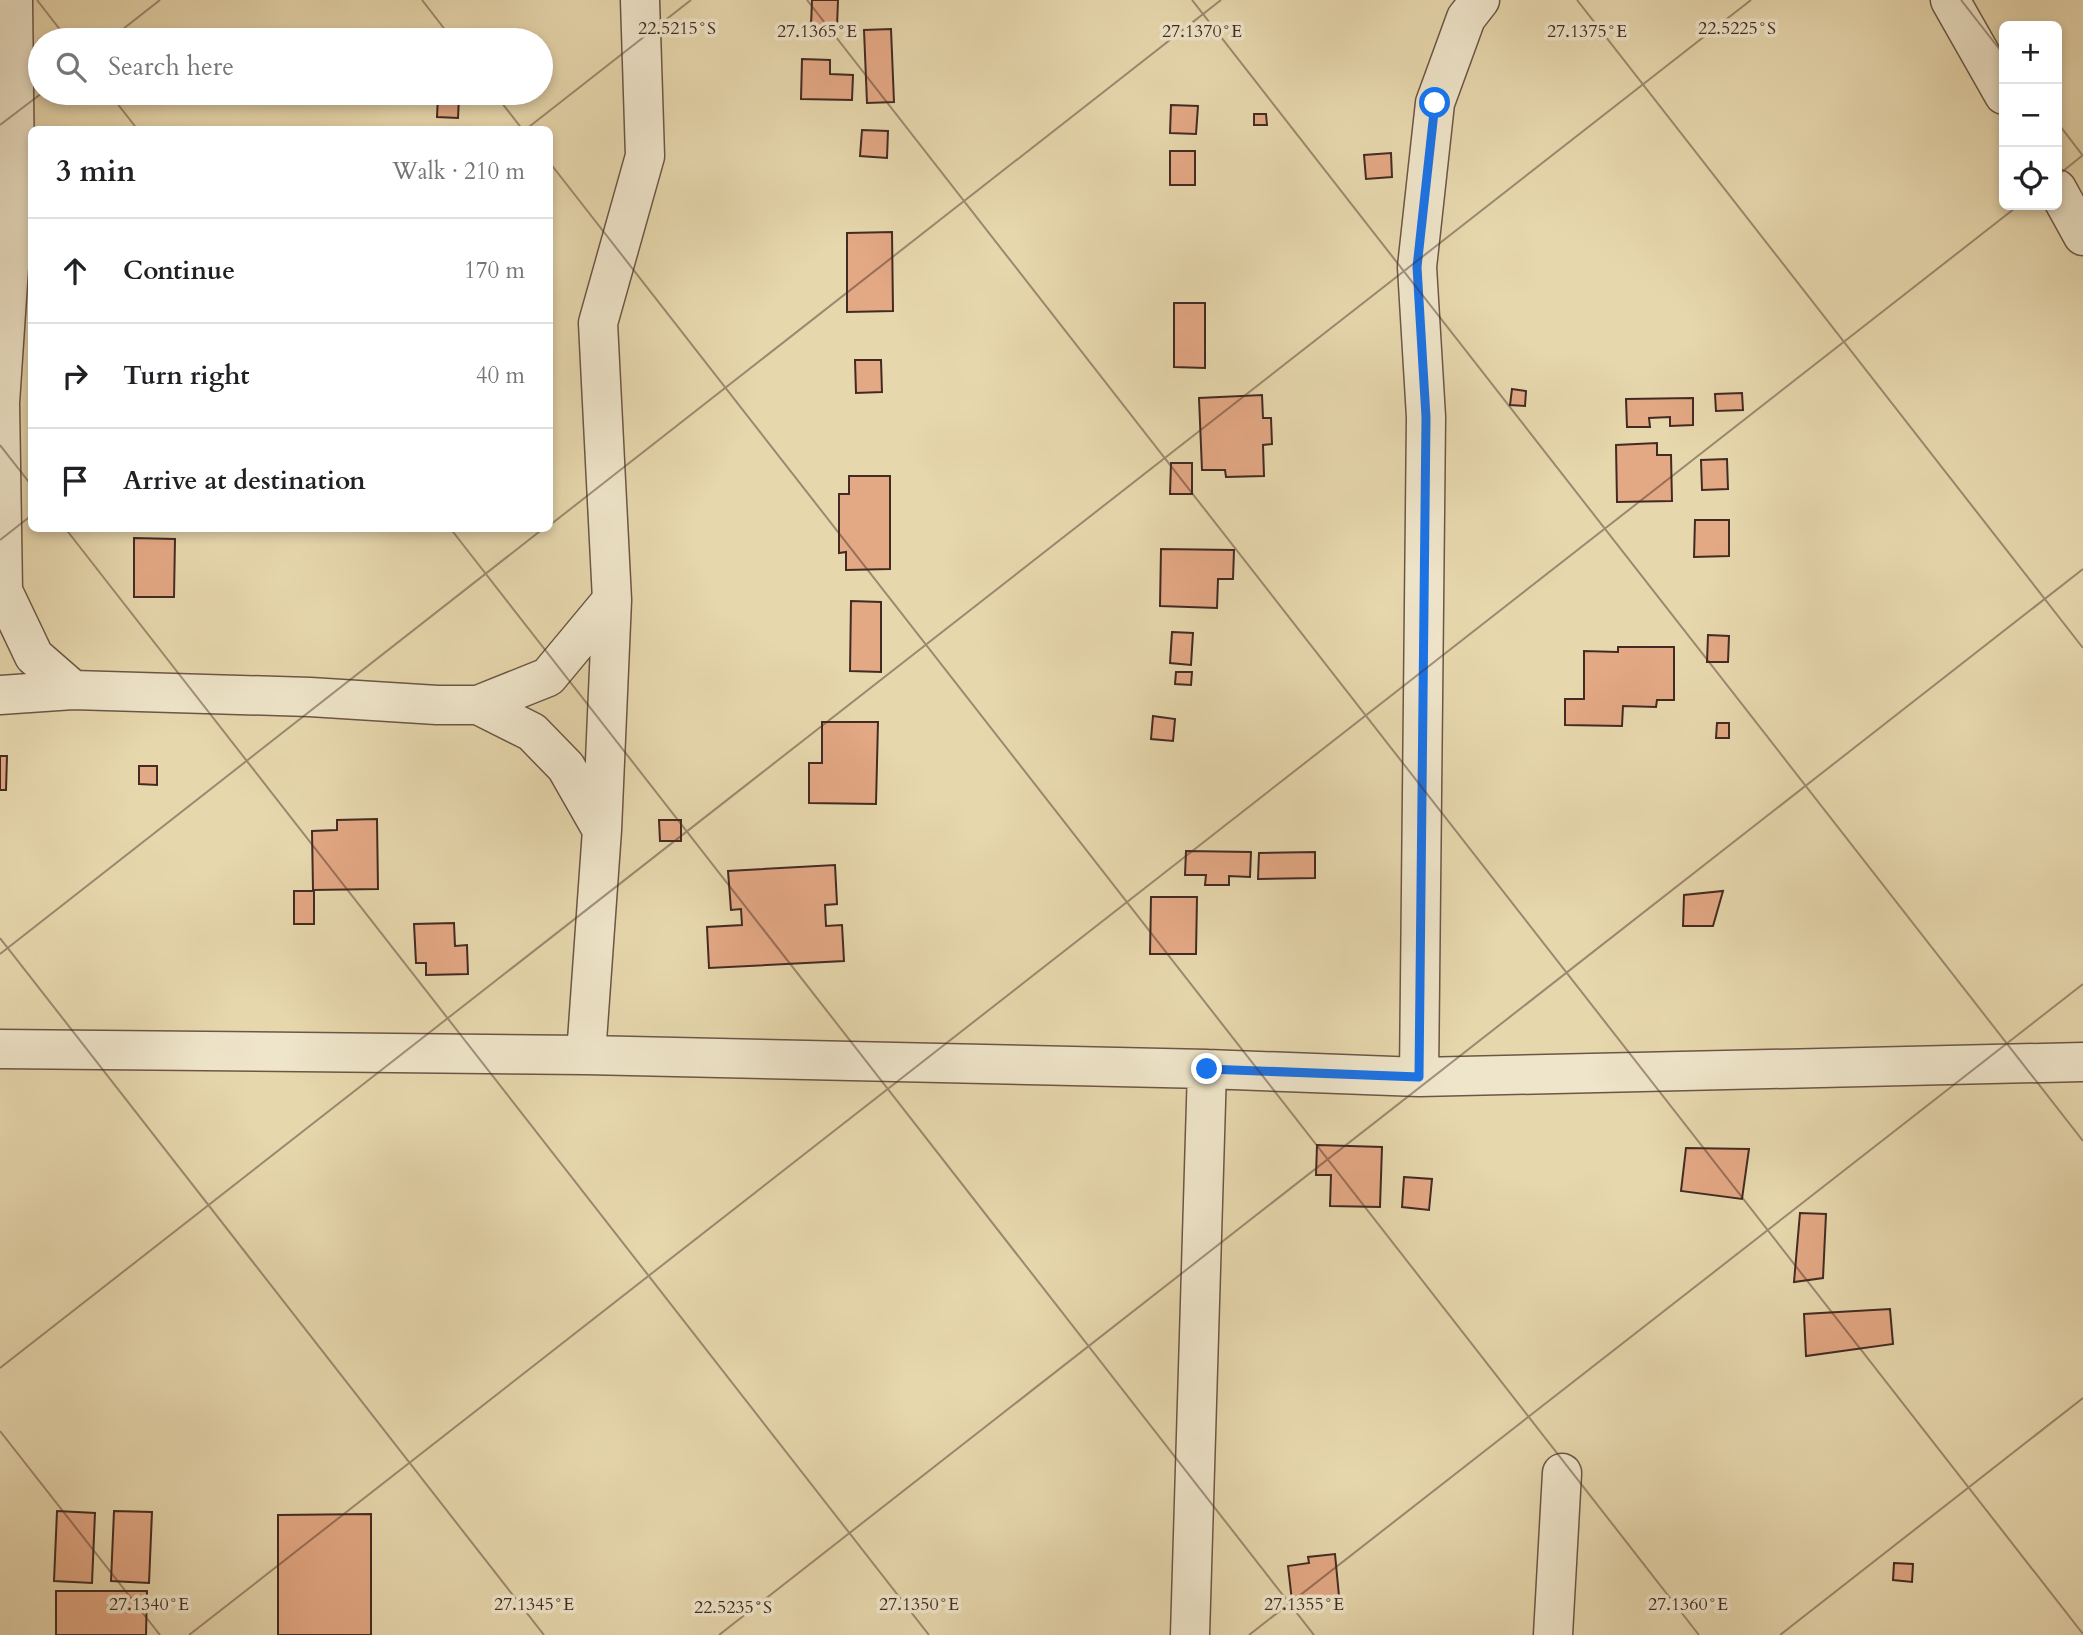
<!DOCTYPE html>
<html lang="en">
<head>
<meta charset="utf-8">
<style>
	:root { --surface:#fff; --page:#f6f6f6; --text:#202124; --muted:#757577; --line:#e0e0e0 }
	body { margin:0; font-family:Cardo,serif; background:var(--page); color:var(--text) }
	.controls { position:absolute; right:21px; top:21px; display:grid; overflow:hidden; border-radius:10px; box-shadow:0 4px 10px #0003 }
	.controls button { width:63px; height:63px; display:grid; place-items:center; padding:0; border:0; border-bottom:2px solid var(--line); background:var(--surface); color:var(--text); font:35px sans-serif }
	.stop { position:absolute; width:21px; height:21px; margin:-16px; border:5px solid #1a73e8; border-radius:50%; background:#fff }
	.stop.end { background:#1a73e8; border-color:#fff; box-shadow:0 2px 7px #0008 }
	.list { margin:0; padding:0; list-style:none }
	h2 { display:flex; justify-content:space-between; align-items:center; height:91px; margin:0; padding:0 28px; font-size:30px }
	h2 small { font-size:23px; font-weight:400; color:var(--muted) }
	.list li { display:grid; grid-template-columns:46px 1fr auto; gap:21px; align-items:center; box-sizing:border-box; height:105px; padding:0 28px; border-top:2px solid var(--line) }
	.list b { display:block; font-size:26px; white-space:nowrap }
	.list em { font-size:23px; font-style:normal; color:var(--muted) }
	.icon { flex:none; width:38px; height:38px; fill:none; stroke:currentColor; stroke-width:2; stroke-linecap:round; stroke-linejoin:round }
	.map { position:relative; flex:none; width:2083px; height:1635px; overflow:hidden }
	.search { position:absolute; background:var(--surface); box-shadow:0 4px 10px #0003; left:28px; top:28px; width:525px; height:77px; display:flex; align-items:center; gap:18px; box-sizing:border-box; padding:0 24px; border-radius:38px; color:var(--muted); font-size:26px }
	.panel { position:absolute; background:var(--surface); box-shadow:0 4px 10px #0003; left:28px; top:126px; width:525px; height:406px; border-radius:10px }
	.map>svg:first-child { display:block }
	.building { fill:#e3a884; stroke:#432b23; stroke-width:2 }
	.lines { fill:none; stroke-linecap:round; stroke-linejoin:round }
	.street-casing { stroke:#6c5646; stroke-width:41 }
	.street { stroke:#efe5ca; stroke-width:38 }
	.route { stroke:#1a73e8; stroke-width:9 }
	.ticks { fill:none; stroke:#432b23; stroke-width:2; stroke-opacity:0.45 }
	.ticks-label { font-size:18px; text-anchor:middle; fill:#432b23; stroke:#efe5ca; stroke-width:7; stroke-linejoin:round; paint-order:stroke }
</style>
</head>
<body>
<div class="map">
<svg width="2083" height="1635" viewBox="0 0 2083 1635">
	<rect width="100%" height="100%" fill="#e7d7ad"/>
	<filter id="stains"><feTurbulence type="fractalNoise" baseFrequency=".00286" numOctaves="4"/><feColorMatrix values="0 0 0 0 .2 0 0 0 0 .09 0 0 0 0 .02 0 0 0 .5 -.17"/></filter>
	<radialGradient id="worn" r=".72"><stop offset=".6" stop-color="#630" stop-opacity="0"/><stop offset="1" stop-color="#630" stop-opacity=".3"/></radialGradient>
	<path class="building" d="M812 0H838L837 27 811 26Z
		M891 29 894 102 867 103 864 30Z
		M802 59 830 60V74L853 75 852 100 801 99Z
		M438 96 459 97 458 118 437 117Z
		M1171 105 1198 106 1196 134 1170 133Z
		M1254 114H1266L1267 125H1254Z
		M862 130 888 131 887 158 860 156Z
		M1170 151H1195V185H1170Z
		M1391 153 1392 177 1366 179 1364 155Z
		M892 232 893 311 847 312V233Z
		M1174 303H1205V368L1174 367Z
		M855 360H881L882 392 856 393Z
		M1512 389 1526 391 1525 406 1510 405Z
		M1742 393 1743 410 1716 411 1715 394Z
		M1262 395 1263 418H1271L1272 444 1263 445 1264 476 1226 477 1225 470H1202L1199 398Z
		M1693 398V425L1670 426V417L1649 418 1650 427H1627L1626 399Z
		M1657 443V455H1671L1672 501 1617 502 1616 445Z
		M1727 459 1728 489 1702 490 1701 460Z
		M1171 463H1192V494H1170Z
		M849 476H890V569L846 570V552L839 553V494H849Z
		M1695 520H1729V556L1694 557Z
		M134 538 175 539 174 597H134Z
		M1161 549 1234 550 1233 579H1218L1217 608 1160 606Z
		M851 601 881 602V672L850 671Z
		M1172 632 1193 633 1191 665 1170 663Z
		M1708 635 1729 636 1728 662H1707Z
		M1618 647H1674V700H1657L1656 707 1623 706 1622 726 1565 725V699H1584V651L1618 652Z
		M1176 672H1192L1191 685 1175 684Z
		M1153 716 1175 719 1173 741 1151 739Z
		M822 722H878L876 804 809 803V763H822Z
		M1717 723H1729V738H1716Z
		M0 756H7L6 790H0Z
		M139 766H157V785L139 784Z
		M377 819 378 889 313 890 312 831 337 830V820Z
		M659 820H681V841H660Z
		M1186 851 1251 852 1250 877 1229 876V885H1205L1206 875H1185Z
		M1315 852V878L1258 879 1259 853Z
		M835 865 837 904 825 905 826 926 842 925 844 961 709 968 707 927 742 925 741 909 731 910 728 871Z
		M294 891H314V924H294Z
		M1723 891 1713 926H1683L1684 895Z
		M1151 897H1197L1196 954H1150Z
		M454 923 455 946 467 945 468 974 426 975V963H416L414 924Z
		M1317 1145 1382 1147 1380 1207 1330 1206 1331 1175H1316Z
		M1686 1148 1749 1149 1742 1199 1681 1191Z
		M1404 1177 1432 1179 1429 1210 1402 1207Z
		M1800 1213 1826 1214 1823 1278 1794 1282Z
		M1890 1309 1893 1344 1806 1356 1804 1314Z
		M57 1511 95 1513 92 1583 54 1581Z
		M114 1511 152 1512 149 1583 111 1581Z
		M371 1514V1635H278V1515Z
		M1335 1554 1339 1596 1292 1601 1288 1566 1309 1563 1308 1557Z
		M1894 1563 1913 1564 1912 1582 1893 1580Z
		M56 1591H147L146 1635H56Z"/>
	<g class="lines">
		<defs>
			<path id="street" d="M1950 0 2004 95
				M2057 189 2083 236
				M3 591 34 656 73 690
				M0 601 3 591 0 403 15 177 13 0
				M0 695 73 690 310 697 437 705H478L532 732 566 767 602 830
				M478 705 548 677 612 600
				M0 1049 586 1055 1207 1069 1419 1077 2083 1062
				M586 1055 602 830 612 600 598 323 645 156 640 0
				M1419 1077 1426 417 1417 267 1435 103 1466 18 1480 0
				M1190 1635 1207 1069
				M1553 1635 1562 1473"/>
		</defs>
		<use href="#street" class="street-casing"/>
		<use href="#street" class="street"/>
	</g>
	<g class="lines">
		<path class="route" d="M1207 1069 1419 1077 1426 417 1417 267 1435 103"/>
	</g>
	<path class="ticks" d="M37 0 68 40M422 0 453 40M807 0 2083 1634M1192 0 2083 1141M1577 0 2083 648M1961 0 2004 55M109 40 160 0M109 93 138 130M494 93 523 130M2057 122 2083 156M0 125 42 93M525 130 691 0M550 163 1699 1635M2057 176 2083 155M0 445 32 486M550 525 1221 0M65 528 929 1635M450 528 1314 1635M0 540 32 515M0 938 544 1635M0 954 544 528M0 1368 1751 0M0 1431 160 1635M189 1635 2019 205M719 1635 2083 569M1249 1635 2083 984M1780 1635 2083 1398"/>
	<g class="ticks-label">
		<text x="677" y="34">22.5215°S</text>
		<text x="1737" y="34">22.5225°S</text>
		<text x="1587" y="37">27.1375°E</text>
		<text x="817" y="37">27.1365°E</text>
		<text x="1202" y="37">27.1370°E</text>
		<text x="149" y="1610">27.1340°E</text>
		<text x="534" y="1610">27.1345°E</text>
		<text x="919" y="1610">27.1350°E</text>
		<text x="1304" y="1610">27.1355°E</text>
		<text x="1688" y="1610">27.1360°E</text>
		<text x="733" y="1613">22.5235°S</text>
	</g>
	<rect width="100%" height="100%" filter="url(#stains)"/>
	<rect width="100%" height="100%" fill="url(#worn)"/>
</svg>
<div class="controls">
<button>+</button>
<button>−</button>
<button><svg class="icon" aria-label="locate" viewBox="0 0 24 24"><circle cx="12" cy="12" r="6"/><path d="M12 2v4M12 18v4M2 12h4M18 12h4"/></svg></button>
</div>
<div class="stop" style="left:1435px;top:103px"></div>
<div class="stop end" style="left:1207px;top:1069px"></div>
<div class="search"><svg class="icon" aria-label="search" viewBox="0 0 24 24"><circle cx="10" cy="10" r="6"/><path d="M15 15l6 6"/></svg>Search here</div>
<section class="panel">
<h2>3 min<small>Walk · 210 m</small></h2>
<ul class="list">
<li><svg class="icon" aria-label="ahead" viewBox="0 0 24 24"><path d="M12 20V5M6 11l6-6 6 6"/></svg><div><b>Continue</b></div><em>170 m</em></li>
<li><svg class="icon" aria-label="right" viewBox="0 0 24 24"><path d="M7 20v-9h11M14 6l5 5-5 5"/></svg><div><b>Turn right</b></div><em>40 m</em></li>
<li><svg class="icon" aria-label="arrive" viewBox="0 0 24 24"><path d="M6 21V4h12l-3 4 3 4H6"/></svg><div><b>Arrive at destination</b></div></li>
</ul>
</section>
</div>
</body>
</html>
